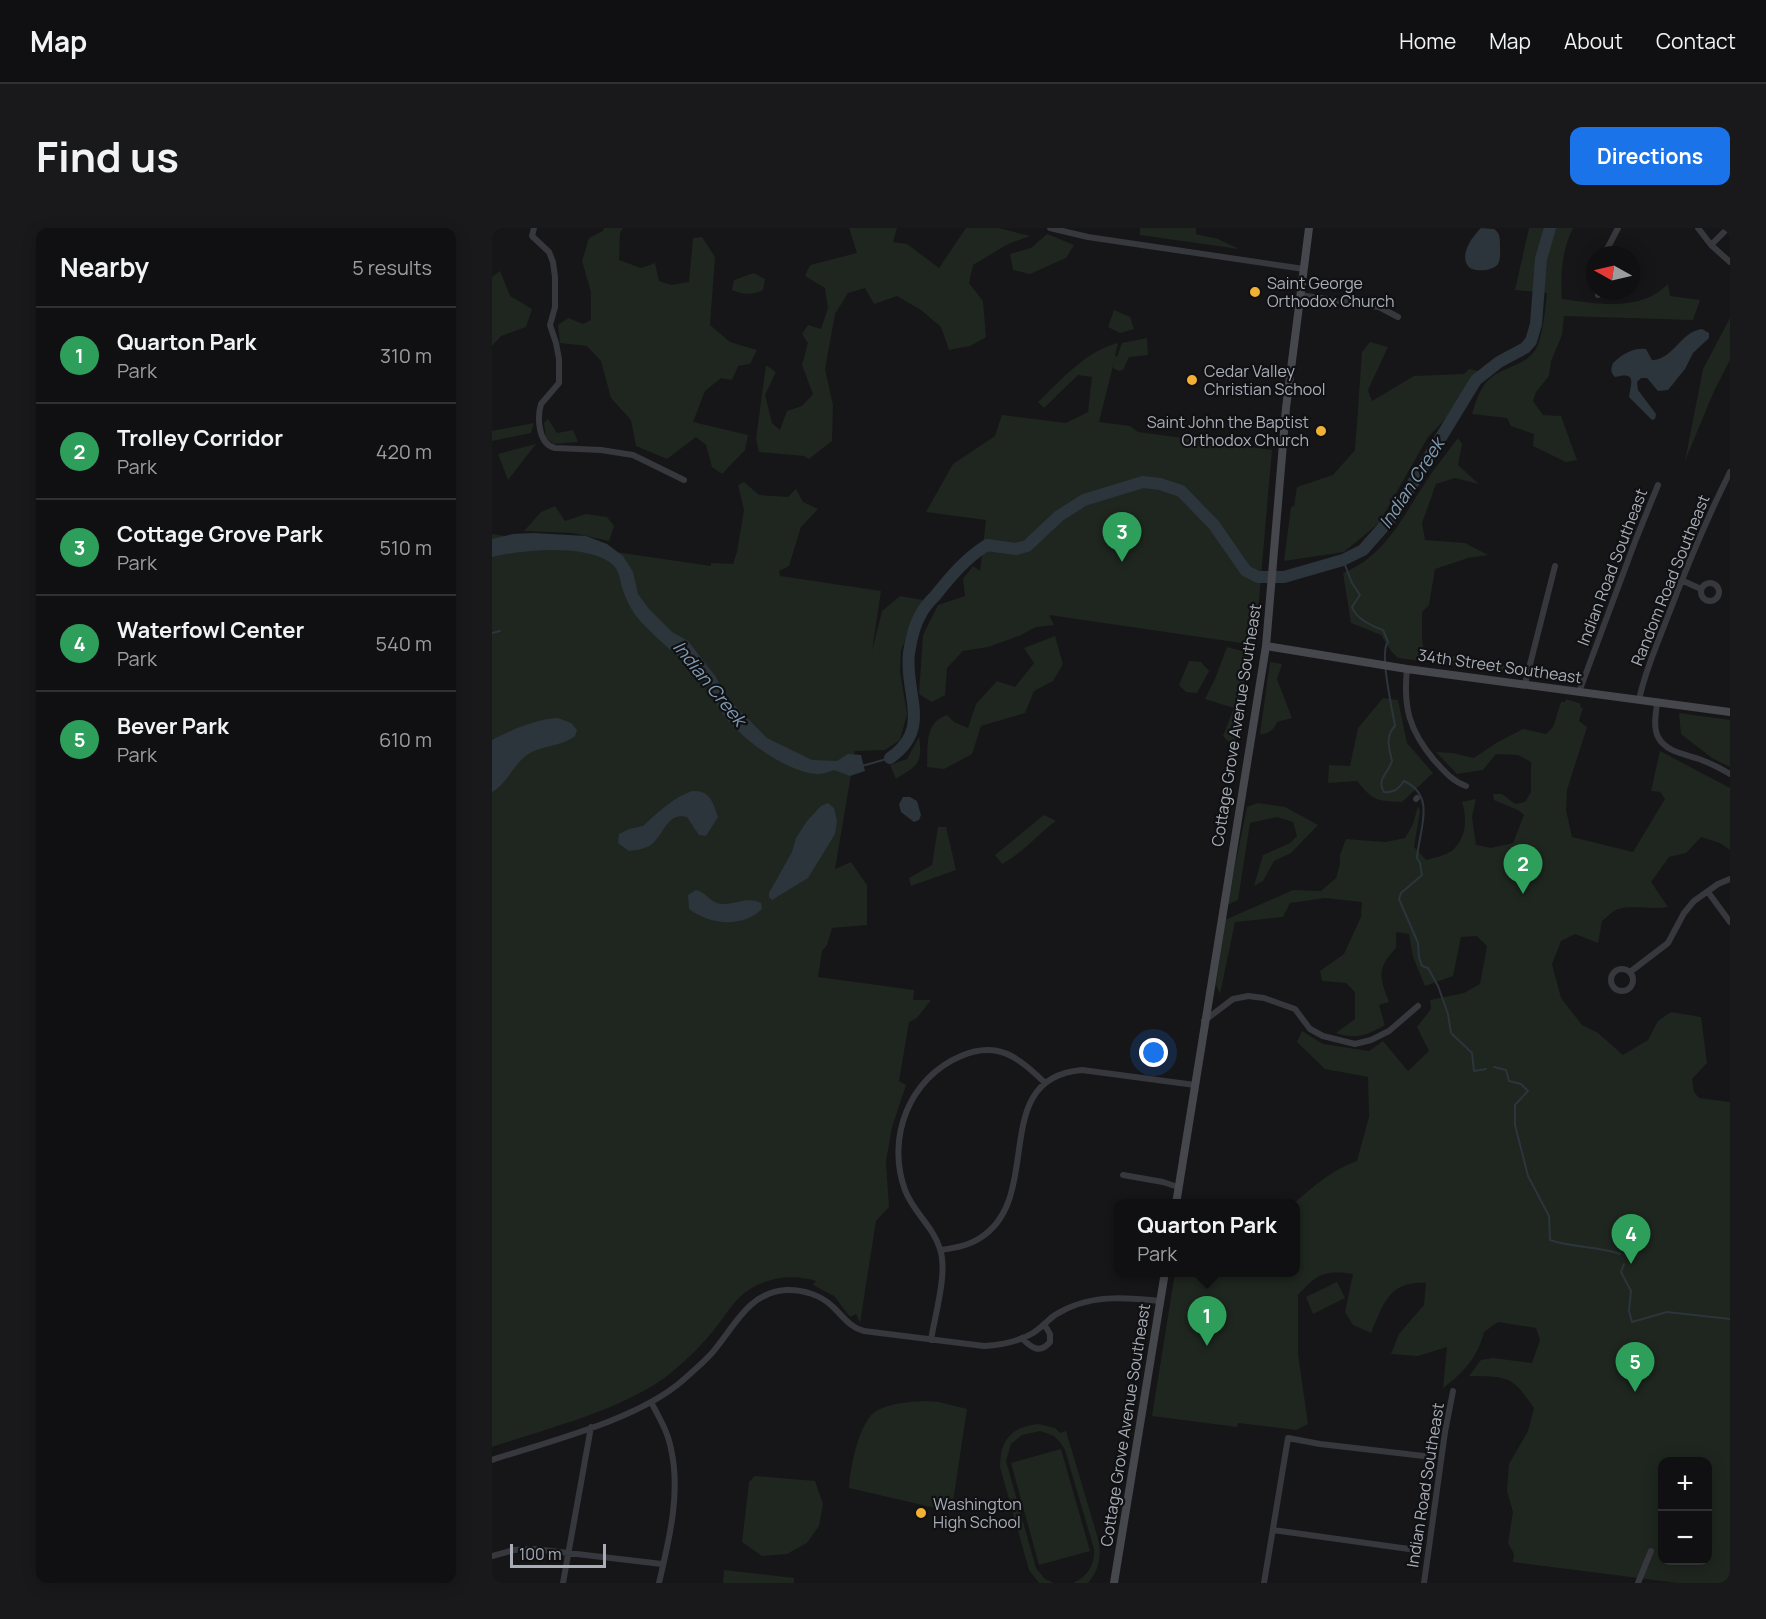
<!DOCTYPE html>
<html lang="en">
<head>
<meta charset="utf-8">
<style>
	:root { --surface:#101012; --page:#19191b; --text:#f1f3f6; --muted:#9c9d9f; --line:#303032; --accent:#1a73e8 }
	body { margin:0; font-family:Manrope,sans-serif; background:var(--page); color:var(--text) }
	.controls { position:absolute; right:18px; bottom:18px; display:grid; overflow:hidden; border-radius:12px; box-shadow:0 3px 15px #0003 }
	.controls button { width:54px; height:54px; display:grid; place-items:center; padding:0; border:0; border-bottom:2px solid var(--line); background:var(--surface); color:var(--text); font:30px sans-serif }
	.compass { position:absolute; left:1094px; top:18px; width:54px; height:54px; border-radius:50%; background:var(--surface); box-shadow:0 3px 15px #0003; rotate:278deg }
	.scale { position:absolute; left:18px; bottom:15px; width:96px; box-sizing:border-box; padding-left:6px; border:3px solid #a8adb8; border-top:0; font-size:16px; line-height:21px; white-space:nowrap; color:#a8adb8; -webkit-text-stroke:4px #111113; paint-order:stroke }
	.you { position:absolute; left:662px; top:825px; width:21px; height:21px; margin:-15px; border:4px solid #fff; border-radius:50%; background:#1a73e8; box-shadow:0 0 0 9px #1a73e833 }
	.badge { display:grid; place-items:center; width:39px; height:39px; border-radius:50%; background:var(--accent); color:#fff; font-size:20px; font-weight:700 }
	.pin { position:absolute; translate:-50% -50px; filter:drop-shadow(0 2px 3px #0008) }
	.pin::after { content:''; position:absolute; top:32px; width:21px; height:18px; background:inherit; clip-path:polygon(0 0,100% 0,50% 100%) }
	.popup { position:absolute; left:622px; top:971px; width:186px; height:78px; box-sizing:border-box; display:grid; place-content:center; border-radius:12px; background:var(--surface); filter:drop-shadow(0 2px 4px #0005); font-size:20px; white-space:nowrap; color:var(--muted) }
	.popup b { font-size:22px; color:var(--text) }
	.popup::after { content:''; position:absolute; left:50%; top:100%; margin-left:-12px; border:12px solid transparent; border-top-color:var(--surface) }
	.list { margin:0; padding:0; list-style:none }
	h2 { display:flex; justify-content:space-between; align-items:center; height:78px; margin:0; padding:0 24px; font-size:26px }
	h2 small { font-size:20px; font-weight:400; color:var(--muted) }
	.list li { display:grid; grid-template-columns:39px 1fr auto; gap:18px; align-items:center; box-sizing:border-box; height:96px; padding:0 24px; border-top:2px solid var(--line) }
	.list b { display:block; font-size:22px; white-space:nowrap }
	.list p { margin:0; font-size:20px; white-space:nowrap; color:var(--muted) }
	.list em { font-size:20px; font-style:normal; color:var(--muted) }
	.map { position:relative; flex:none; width:1238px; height:1355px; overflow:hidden; border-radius:12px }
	header { display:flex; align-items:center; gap:36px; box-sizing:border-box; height:84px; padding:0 30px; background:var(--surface); border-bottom:2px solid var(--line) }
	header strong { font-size:28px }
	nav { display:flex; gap:33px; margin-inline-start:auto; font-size:21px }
	.intro { display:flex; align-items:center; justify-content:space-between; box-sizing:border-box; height:144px; padding:0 36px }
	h1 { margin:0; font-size:42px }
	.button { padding:15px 27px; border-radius:12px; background:var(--accent); color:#fff; font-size:21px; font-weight:700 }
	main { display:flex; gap:36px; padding:0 36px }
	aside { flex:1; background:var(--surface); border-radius:12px; box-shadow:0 3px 15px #0003 }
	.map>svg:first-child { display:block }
	.green { fill:#1e261f; fill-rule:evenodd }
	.water { fill:#2c353c }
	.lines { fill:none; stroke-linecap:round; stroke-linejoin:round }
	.stream { stroke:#2c353c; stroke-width:2 }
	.river { stroke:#2c353c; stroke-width:12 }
	.street { stroke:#37383d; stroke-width:6 }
	.secondary { stroke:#45474d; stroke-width:8 }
	.poi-dot { fill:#f2b134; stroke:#111113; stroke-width:2 }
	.labels { text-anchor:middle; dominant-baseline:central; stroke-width:4.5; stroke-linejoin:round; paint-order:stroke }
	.poi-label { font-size:16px; fill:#a8adb8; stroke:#111113; text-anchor:start }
	.street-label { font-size:16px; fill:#a8adb8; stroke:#111113 }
	.water-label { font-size:18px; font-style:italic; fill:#7f9bb3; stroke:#111113 }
</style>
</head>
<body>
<header>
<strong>Map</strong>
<nav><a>Home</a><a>Map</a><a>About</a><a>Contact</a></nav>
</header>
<div class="intro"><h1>Find us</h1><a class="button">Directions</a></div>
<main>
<aside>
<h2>Nearby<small>5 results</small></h2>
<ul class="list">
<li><span class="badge" style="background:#2e9e5b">1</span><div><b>Quarton Park</b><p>Park</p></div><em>310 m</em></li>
<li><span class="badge" style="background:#2e9e5b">2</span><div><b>Trolley Corridor</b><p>Park</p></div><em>420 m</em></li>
<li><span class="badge" style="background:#2e9e5b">3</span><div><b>Cottage Grove Park</b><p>Park</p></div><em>510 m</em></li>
<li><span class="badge" style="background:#2e9e5b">4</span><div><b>Waterfowl Center</b><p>Park</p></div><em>540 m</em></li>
<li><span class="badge" style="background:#2e9e5b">5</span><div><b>Bever Park</b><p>Park</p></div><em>610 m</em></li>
</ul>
</aside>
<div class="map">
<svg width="1238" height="1355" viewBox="0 0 1238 1355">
	<rect width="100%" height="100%" fill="#161618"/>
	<path class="green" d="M112 0H131L128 5 127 32 149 40 163 35 167 53 179 57 197 54 201 10 210 9 223 29 218 97 238 114 265 122 258 136 246 138 240 152 229 150 213 163 201 194 256 207 253 222 230 246 220 239 214 217 204 209 175 231 144 218 139 192 119 170 109 133 95 118 68 115 66 97 76 90 91 96 99 92V64L90 33 97 10 111 3Z
		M357 0H405L401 14 415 16 447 40 474 0H507L538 8 516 16 481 37 477 55 491 73 494 109 478 118 457 122 449 99 429 82 405 68 382 76 373 60 356 65 343 86 333 141 341 177 340 213 317 231 312 228 267 224 264 211 274 137 284 144 273 167 280 195 288 202 295 183 310 178 321 166 310 137 316 115 310 106 316 97 329 101 336 80 333 60 313 48 318 37 365 25Z
		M648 0H704V6L726 11 747 21 648 7Z
		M1037 0H1081C1070 22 1068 47 1070 71 1105 76 1149 84 1176 56L1178 68 1208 72 1201 92 1072 88 1070 107 1059 133 1057 148 1044 164 1041 173 1051 187 1069 188 1085 232 1074 234 1041 218 1042 206 1019 198 1015 190 980 186C985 170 990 153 1006 145 1019 138 1033 135 1042 124 1050 115 1054 78 1055 65L1023 62Z
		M555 6 582 17 574 30 538 46 521 42 518 26 539 20Z
		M8 43 18 68 40 81 34 99 9 108 0 118V49Z
		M262 45 273 51 271 62C261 67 251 67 240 62L242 52Z
		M622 82 638 89 642 101 628 105 616 99Z
		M1238 90V132L1222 163 1193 233 1211 141Z
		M655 110 656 127 637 129 631 142 627 143 621 140 623 130 607 194 638 198 646 204 780 222 763 417 557 387 562 397 544 399 527 408 496 419 471 423 455 440 453 467 440 474 427 466 431 407 446 377 473 368 471 351 481 338 488 343 494 292 434 284 461 236 503 208 510 187 574 195 596 184 600 149 586 147 552 180 546 174C570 151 594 123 626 115L623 128 625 129 630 115Z
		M878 114 896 119 876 162 880 173 922 148 972 146 977 141 997 145 936 209 887 295 852 324 792 333 799 279 802 278 805 259 841 247 863 222 870 124Z
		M56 191 65 205 81 202 86 214 62 216 54 210 52 195Z
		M42 195 39 205 0 213V203Z
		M966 210 970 216 966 237 987 256 963 250 944 256 930 295 933 312 973 315 996 327 976 330 943 341 937 377 930 384V410L932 424 998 433 1027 441 1022 445 906 430 899 423 889 407 859 395 851 345C893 328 910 290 933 255 943 239 955 225 966 210Z
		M44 216 16 252 6 226Z
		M252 254 267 267 296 269 304 261 311 274 326 281 309 299 297 338 287 343 288 348 389 363 380 423 390 383 408 368 431 372 409 422 408 443 415 486 408 512 393 522 363 523 343 641 359 634 375 657V697L340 700 335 717 330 723 326 749 422 762 421 772H439L425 790 417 794 407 853 414 857 400 899 394 933 397 979 384 993 368 1095 364 1086 358 1089 342 1068 321 1057 324 1053C302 1046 278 1049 258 1061 242 1071 234 1087 222 1102 210 1117 196 1131 180 1144 135 1181 56 1200 0 1219V306L219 338V335L241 336 245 324 252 282 246 257Z
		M63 278 73 293 94 286 115 289 122 298 117 313 81 305 32 303 49 284Z
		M563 408 571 436 561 453 542 463 533 485 489 498 480 526 452 541 435 539C436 518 432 495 455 487L462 494 476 500 484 476 505 453 523 459 542 435 532 420Z
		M735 419 757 425 743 521 731 508 742 480 713 471 723 451Z
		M697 433 709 434 717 443 705 465 694 464 687 457Z
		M778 434 790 436 785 451 800 490 785 494C782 501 777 507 768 506Z
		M891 470 906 472 915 515 941 545 910 574C885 573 881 573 865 553L836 555 837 537 858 538 866 500Z
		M1074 471 1089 476 1088 479 1091 480 1087 493 1095 499 1075 562 1074 582 1080 609 1141 624 1173 571 1168 564 1159 563 1168 523 1238 560V622L1228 615 1209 609 1194 625 1177 629 1159 654 1176 679C1160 682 1143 677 1126 681 1121 683 1115 689 1110 693L1106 715 1083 706 1069 713 1060 736 1069 770 1090 797 1106 805 1131 827 1156 812 1166 793 1179 784 1209 789 1215 835 1200 851 1202 864 1207 870 1238 874V1355H1186L1021 1334 1022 1326 1016 1315 1021 1284 1015 1263 1017 1236 1036 1203 1042 1180C1019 1147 1017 1149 977 1148L989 1132 1001 1130 1040 1135 1048 1112 1044 1100 1006 1094 992 1104C986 1129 971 1145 951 1160L955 1119 926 1128 899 1126 907 1106 932 1077 934 1055C897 1053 892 1075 879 1105L861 1097 853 1084 861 1046C831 1042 826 1046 806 1067V1126L816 1196 804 1202 746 1195 745 1199 660 1188 683 1045 804 1044 802 975C821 959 841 941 865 933L877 889 876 849 833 841 805 814 810 803 831 816 877 823 891 813 916 843 937 823 925 799 939 781 938 772 972 765 988 756 995 718 985 708 969 709 961 748 933 758 921 729 917 706 904 704V720C885 740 887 748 897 774L887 777 893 797C876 807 863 812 844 805L863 791V764L854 755 830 753 828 743 852 726 869 689 870 674 833 670 798 675 791 689 743 694 728 766 724 756 733 692 801 662 829 663 844 650 848 636V627L854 611 893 614 913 610 921 596 926 578 928 583 922 619 934 632C942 630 955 627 961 622 975 609 975 590 970 574L984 571 980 589 984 617 999 620 1021 615 1032 587 1026 582 1002 572 1001 566H1010L1023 576 1033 574 1039 564V534L1026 527 1004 526 991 542 965 546 944 524 960 525 982 530 1004 515 1031 501 1054 506 1061 499 1069 474H1073ZM1170 1234H1216V1332H1170Z
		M1187 485 1238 492V539L1220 530 1189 506Z
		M427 509C431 537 425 537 404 551L398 537 415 531Z
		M766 575 793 579 826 597 799 625 782 633 771 653 762 658 771 627 798 615 805 608 801 594 785 589 758 595 746 672 735 677 755 579Z
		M552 587 564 593C545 607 531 625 510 636L503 627Z
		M446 599H454L464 642 419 658 417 650 440 637Z
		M845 1054 853 1070 821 1086 814 1069Z
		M432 1173 447 1174 475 1181 461 1274 452 1282 357 1260C358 1240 367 1191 386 1182 400 1175 416 1174 432 1173Z
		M546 1196 563 1200 568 1205 574 1203 607 1314C609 1330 607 1342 596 1355H581C596 1349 603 1336 602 1321L573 1222 568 1214 562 1208 548 1203 530 1207 519 1216 514 1233 544 1340 553 1351 562 1355H547L537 1342 508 1239C508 1212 519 1199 546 1196Z
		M569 1221 598 1323 547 1337 519 1235Z
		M263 1248 323 1253 331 1276 327 1298 315 1315 295 1326 270 1328 250 1314 257 1254Z
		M232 1342 302 1350V1355H231Z"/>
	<path class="water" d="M989 0 1002 1C1008 5 1008 10 1008 18 1008 24 1009 30 1006 36 1001 43 981 45 976 38 967 26 981 8 989 0Z
		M1210 101 1217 105V110L1201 125 1193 141 1176 162 1166 163 1155 150H1149L1145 154 1146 162 1164 186 1163 191 1160 192 1137 169C1139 155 1145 143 1123 149 1118 145 1119 140 1121 135 1130 126 1142 119 1154 121L1160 132C1181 132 1189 103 1210 101Z
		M41 305 94 308 115 316 131 328 141 344 146 366 157 381 180 404 196 413 224 449 234 469 275 510 320 532 345 533 356 526 369 527 373 543 358 548 342 542C337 544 331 546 325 546 293 544 245 508 228 482 218 467 215 448 199 436 193 431 198 437 191 432 182 426 147 394 142 385 138 379 134 371 132 365 127 352 129 341 116 333 88 316 31 322 0 329V311L21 306Z
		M66 490 79 495 85 502 83 508C69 519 49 517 35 527 20 538 16 555 0 564V512C20 502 43 491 66 490Z
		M200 563C218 562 221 574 226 589L214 608 207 607 195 589C175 584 173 605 160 616 154 621 144 622 137 623L126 615 127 606 137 601 151 598C164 586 182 569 200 563Z
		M411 569H418L425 573 429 587 427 592 422 594 409 584 407 576Z
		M336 575 342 580 345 593 343 606 316 650 280 672 277 669V665L300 624 304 610 315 593 329 578Z
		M204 662C214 664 219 675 229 676 243 677 255 668 269 675L270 681C250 700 218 697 197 681L196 667Z"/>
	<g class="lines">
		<path class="stream" d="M851 332 860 355 868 367 860 379C863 390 881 399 891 402L896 414C887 424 900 480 903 498 893 508 897 520 900 533 896 546 884 551 892 564 903 565 906 561 912 553 945 568 927 602 925 630L928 635 930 647 909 665 907 671 926 715 927 729 930 738 936 740 946 758 956 786 959 805 980 825 982 843 994 841
			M0 405 8 403
			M370 538 398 530
			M1002 839 1014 842 1017 853 1029 856 1036 863 1023 877V897L1036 948 1057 988 1058 1012C1081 1020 1106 1018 1128 1026
			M1132 1036 1129 1044 1139 1063 1137 1083 1140 1094 1175 1084 1238 1091"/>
		<path class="river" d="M398 530C441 500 412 466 417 425 419 412 422 397 429 386 432 379 438 373 443 368 459 348 474 330 495 317L524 321 535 318 567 288 592 272 651 254 668 256 689 263 722 297 754 343 766 349H792L851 332 871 322 901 288 984 152 1007 134 1033 120 1039 113 1044 96 1049 31 1058 0"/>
		<path class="street" d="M42 0 40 8 57 24 61 34 63 49V79L58 97 64 115 67 131V155L49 176C45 190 46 216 63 220L109 222 141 227 192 252
			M558 0 596 9 812 41
			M1206 0 1219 17 1238 34
			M1219 17 1236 0
			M1112 27 1126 0
			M808 67 887 79 906 89
			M1106 67 1107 63
			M1189 352 1209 361
			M1209 364a9 9 0 1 1 18 0a9 9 0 1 1-18 0Z
			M915 441C911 479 917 502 942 532 952 543 960 553 974 558
			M1033 456 1063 338
			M1087 464 1144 311 1166 257
			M1147 472C1152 446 1164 419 1174 393 1193 343 1214 292 1238 244
			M1165 475C1164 485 1161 499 1166 509 1174 524 1193 526 1207 531 1218 535 1228 540 1238 546
			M924 571 925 570
			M1216 664 1238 694
			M1119 752a11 11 0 1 1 22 0a11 11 0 1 1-22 0Z
			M1138 744 1176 715 1192 685 1202 673 1226 656 1238 651
			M712 793 741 771 756 768 772 770 803 781 818 801 831 808 863 816 879 812 897 803 926 778
			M631 947 671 954 686 959
			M449 1022C462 1020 476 1018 488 1010 554 969 495 850 590 842L703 857
			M530 1110C539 1120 548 1126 558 1114V1106L552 1096
			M439 1112C443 1086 456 1045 448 1021 441 998 421 984 413 962 394 910 417 850 469 828 506 812 528 830 553 855
			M159 1174C167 1189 176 1204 179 1221 189 1265 177 1312 167 1355
			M0 1232C57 1213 145 1192 190 1153 200 1144 211 1135 220 1125 241 1101 256 1064 294 1062 309 1061 329 1067 340 1078 351 1088 357 1099 372 1103L492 1118C509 1117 526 1114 541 1105 549 1100 556 1092 563 1087 596 1066 632 1069 668 1073
			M781 1302 917 1321
			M0 1328 22 1322 42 1321 170 1336
			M71 1355 99 1199
			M772 1355 796 1210 828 1216 932 1228
			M932 1355 953 1204 961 1163
			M1146 1355 1159 1323"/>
		<path class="secondary" d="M774 418 915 441 1238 484
			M684 976 774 418 794 180 817 0
			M622 1355 673 1044"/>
	</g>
	<g class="poi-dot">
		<circle cx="763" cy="64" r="6"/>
		<circle cx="700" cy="152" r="6"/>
		<circle cx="829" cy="203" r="6"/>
		<circle cx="429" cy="1285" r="6"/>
	</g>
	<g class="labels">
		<g class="poi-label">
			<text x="775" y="55">Saint George<tspan x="775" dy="18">Orthodox Church</tspan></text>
			<text x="712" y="143">Cedar Valley<tspan x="712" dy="18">Christian School</tspan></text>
			<text x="817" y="194" text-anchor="end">Saint John the Baptist<tspan x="817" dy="18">Orthodox Church</tspan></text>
			<text x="441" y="1276">Washington<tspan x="441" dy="18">High School</tspan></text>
		</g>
		<g class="street-label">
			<text transform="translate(1120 339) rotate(-69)">Indian Road Southeast</text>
			<text transform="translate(1178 352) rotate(-68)">Random Road Southeast</text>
			<text transform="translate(1008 438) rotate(8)">34th Street Southeast</text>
			<text transform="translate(744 497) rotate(-81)">Cottage Grove Avenue Southeast</text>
			<text transform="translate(633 1197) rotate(-81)">Cottage Grove Avenue Southeast</text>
			<text transform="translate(933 1257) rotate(-81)">Indian Road Southeast</text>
		</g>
		<g class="water-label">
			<text transform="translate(919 255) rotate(-57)">Indian Creek</text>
			<text transform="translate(218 455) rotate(51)">Indian Creek</text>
		</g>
	</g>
</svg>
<div class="controls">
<button>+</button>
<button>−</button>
</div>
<svg class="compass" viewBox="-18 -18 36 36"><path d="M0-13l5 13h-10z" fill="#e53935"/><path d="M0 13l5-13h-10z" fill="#9c9d9f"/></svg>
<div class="scale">100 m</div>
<div class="you"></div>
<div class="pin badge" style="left:715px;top:1118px;background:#2e9e5b">1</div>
<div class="popup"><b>Quarton Park</b>Park</div>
<div class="pin badge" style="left:1031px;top:666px;background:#2e9e5b">2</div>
<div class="pin badge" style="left:630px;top:334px;background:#2e9e5b">3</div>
<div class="pin badge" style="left:1139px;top:1036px;background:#2e9e5b">4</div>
<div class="pin badge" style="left:1143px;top:1164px;background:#2e9e5b">5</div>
</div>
</main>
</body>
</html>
